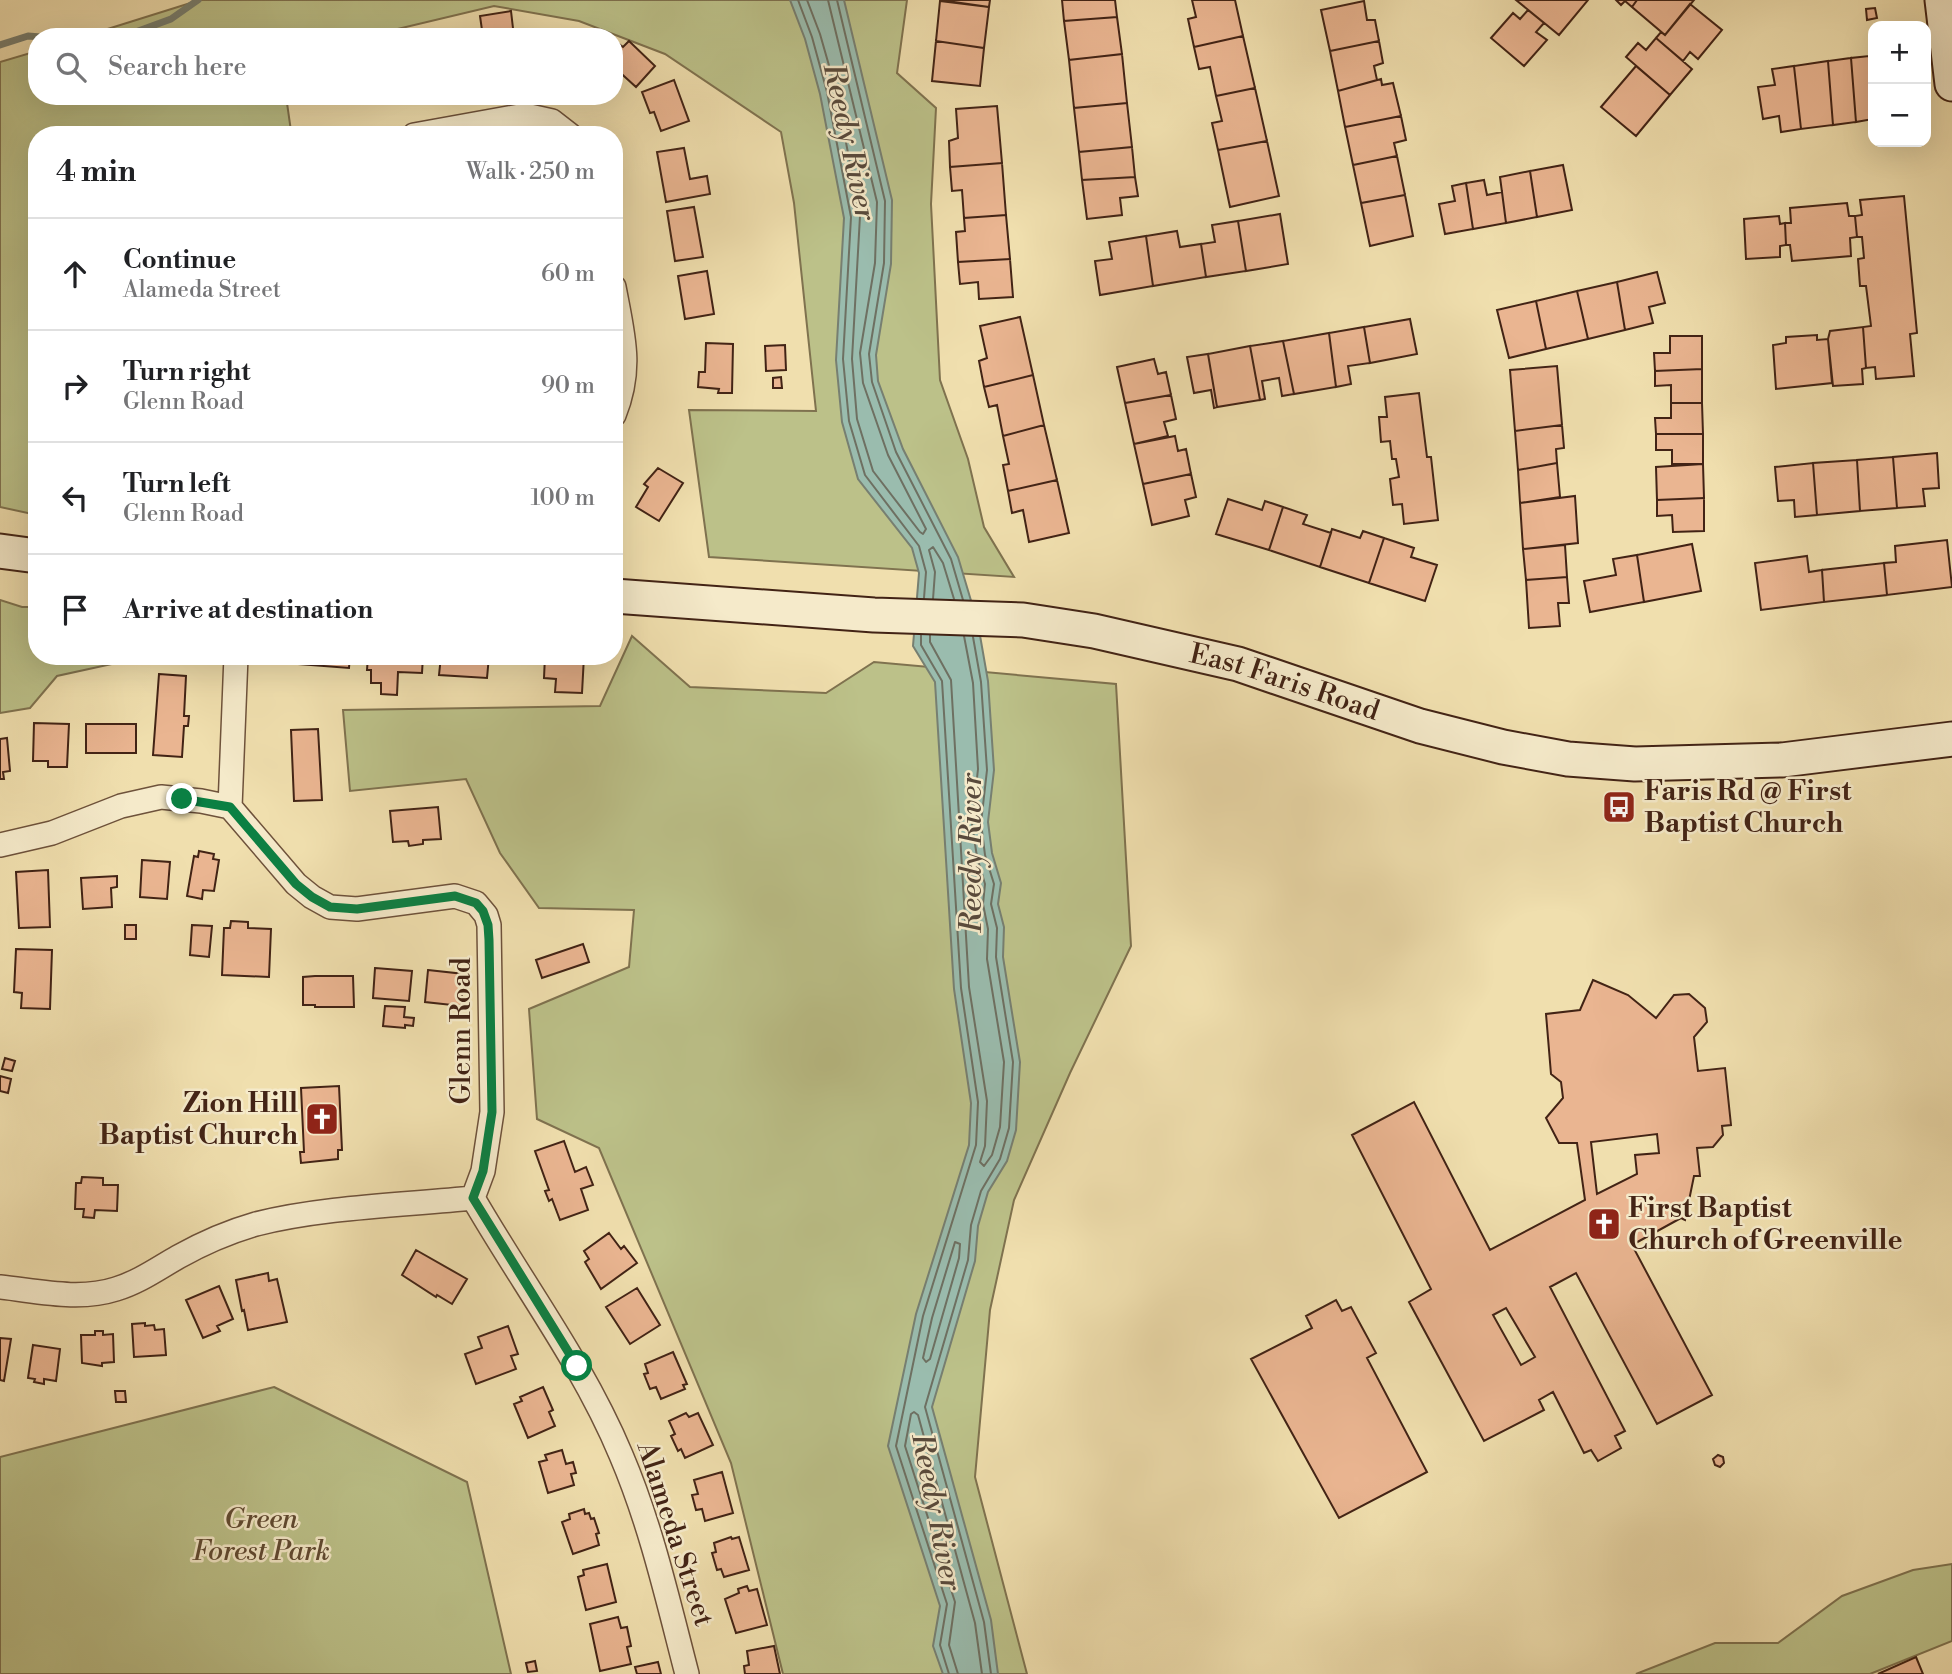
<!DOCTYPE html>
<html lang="en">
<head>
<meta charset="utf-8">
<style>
	:root { --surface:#fff; --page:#f2f2f2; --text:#202124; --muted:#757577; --line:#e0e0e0 }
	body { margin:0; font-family:"Libre Bodoni",serif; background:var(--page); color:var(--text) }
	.controls { position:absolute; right:21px; top:21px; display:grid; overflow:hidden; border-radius:14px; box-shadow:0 7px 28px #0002 }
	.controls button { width:63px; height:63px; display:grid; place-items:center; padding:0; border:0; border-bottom:2px solid var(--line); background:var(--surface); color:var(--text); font:35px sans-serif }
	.stop { position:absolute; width:21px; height:21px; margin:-16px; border:5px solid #0b8043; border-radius:50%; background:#fff }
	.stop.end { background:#0b8043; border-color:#fff; box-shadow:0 2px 7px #0008 }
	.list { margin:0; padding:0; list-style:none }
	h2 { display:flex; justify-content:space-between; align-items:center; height:91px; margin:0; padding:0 28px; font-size:30px }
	h2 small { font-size:23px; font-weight:400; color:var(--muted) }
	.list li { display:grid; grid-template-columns:46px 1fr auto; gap:21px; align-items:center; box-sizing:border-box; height:112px; padding:0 28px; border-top:2px solid var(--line) }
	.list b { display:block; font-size:26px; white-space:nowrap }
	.list p { margin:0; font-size:23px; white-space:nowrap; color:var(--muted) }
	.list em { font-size:23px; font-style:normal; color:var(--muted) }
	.icon { flex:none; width:38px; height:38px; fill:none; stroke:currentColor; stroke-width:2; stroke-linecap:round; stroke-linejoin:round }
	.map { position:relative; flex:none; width:1952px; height:1674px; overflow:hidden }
	.search { position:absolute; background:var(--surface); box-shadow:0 7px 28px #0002; left:28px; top:28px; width:595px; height:77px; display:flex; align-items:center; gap:18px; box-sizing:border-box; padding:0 24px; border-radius:28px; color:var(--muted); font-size:26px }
	.panel { position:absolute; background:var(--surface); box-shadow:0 7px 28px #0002; left:28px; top:126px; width:595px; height:539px; border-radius:28px }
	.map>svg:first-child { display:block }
	.green { fill:#bcc189; stroke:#7f724f; stroke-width:2 }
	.water { fill:#9abcae; stroke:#777f71; stroke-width:2 }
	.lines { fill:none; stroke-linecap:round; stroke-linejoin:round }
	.shore { stroke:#6e7062; stroke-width:2 }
	.stream { stroke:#777f71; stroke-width:7 }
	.building { fill:#eab591; stroke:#422315; stroke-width:2; fill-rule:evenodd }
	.street-casing { stroke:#6e523b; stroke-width:26 }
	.secondary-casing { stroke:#422315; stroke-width:37 }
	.street { stroke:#f5eaca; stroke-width:23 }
	.secondary { stroke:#f5eaca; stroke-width:33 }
	.route { stroke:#0b8043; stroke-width:9 }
	.labels { text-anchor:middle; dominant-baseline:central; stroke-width:5; stroke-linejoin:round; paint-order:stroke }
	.street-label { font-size:28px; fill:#422315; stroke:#f5eaca }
	.poi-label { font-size:28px; font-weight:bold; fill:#422315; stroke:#f5eaca; text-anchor:start }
	.park-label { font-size:28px; font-style:italic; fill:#604a32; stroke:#f5eaca }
	.water-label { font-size:30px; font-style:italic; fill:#58493b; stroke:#f5eaca }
</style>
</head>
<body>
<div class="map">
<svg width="1952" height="1674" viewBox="0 0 1952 1674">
	<rect width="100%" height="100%" fill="#f0dfae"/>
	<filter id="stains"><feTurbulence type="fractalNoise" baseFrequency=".00286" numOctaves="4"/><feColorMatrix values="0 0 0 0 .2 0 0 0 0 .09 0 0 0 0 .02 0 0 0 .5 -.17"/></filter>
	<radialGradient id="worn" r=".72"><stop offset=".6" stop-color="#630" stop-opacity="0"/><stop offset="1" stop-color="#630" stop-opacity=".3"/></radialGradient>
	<path class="green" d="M200 0H907L897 73 936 108 931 204 940 380 968 459 984 527 1014 577 709 557 689 410 816 411 794 203 781 132 665 54 579 21 494 6 364 37H82Z
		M37 51V96H286L291 131 288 135H37V515L0 507V62Z
		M0 600 22 607H37V656H120L121 662 57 676 30 708 0 713Z
		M632 636 690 687 826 693 874 662 1116 684 1131 946 1070 1073 1014 1200 990 1310 975 1477 1027 1674H783L731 1463 599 1148 537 1119 529 1009 629 967 634 910 539 908 500 853 466 779 350 791 343 710 600 706Z
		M274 1387 467 1482 511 1674H0V1457Z
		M1952 1564V1641L1870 1674H1636L1715 1643H1778L1842 1596 1913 1570Z"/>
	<path class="water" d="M790 0H844L892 200 891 264 876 355 878 381 903 449 958 557 978 624 988 681 994 770 988 822 992 853 1001 883 998 904 1004 927 1003 957 1020 1062 1016 1130 1007 1161 988 1192 978 1226 975 1261 932 1407 991 1620 998 1674H943L933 1646 940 1606 888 1446 916 1314 969 1145 971 1103 954 989 935 682 913 646 919 573 912 548 858 479 842 422 836 360 844 218 820 94 805 39Z"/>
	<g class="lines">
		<path class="shore" d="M798 0 812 37 827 92 851 217 843 359 849 421 865 475 919 546 926 572 924 598
			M807 0 820 34 836 90 860 216 852 359 857 419 873 471 920 532 923 534 926 529 888 455 863 383 860 353 875 263 877 202 828 0
			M837 0 885 201 884 263 869 354 872 382 896 452 951 559 963 600
			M933 599 935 572 929 550 933 547 943 563 954 599
			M921 635V645L942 681 961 988 978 1102 976 1145 923 1316 896 1446 947 1604 940 1645 949 1674
			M930 635V642L951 680 969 987 987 1101 985 1146 980 1162 984 1166 992 1155 1000 1127 1004 1062 987 959 988 929 983 904 985 884 977 857 972 824 978 769 973 683 964 636
			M973 637 981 682 987 770 981 823 985 855 994 884 991 904 997 928 996 957 1013 1062 1009 1128 1000 1159 981 1191 971 1225 968 1260 925 1407 984 1622 991 1674
			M955 1242 960 1244 959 1258 930 1359 926 1362 923 1358 932 1318Z
			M958 1674 949 1645 955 1602 905 1446 911 1414 914 1412 918 1415 975 1623 982 1674"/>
		<path class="stream" d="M122 37 171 19 198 0
			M0 45 28 36 41 37"/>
	</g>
	<path class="building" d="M940 0H990L989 7Z
		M1062 0H1115L1117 17 1064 21Z
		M1192 0H1235L1243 36 1194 47 1188 19 1196 17Z
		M1516 0H1588L1559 35Z
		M1616 0H1637L1632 7 1625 1 1621 5Z
		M1637 0H1694L1665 35 1632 7Z
		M940 1 989 7 984 48 936 41Z
		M1364 1 1367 20H1375L1379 41 1330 51 1321 10Z
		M1690 4 1722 30 1698 59 1690 52 1683 61 1656 38 1661 32 1665 35Z
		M1875 8 1877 18 1867 20 1866 9Z
		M1528 10 1544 23 1536 32 1547 40 1524 66 1491 38 1513 13 1520 19Z
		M511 11 514 37H474L473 32 482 30 480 16Z
		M1117 17 1122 54 1069 60 1064 21Z
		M534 29 579 31 578 37H534Z
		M1243 36 1255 88 1216 96 1210 67 1199 69 1194 47Z
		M1656 38 1692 69 1670 95 1626 57 1638 43 1646 50Z
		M629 41 655 66 636 87 614 67V49L619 44 623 47Z
		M936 41 984 48 980 86 932 81Z
		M1379 41 1383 63 1374 66 1377 80 1338 91 1330 51Z
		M1122 54 1127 103 1074 108 1069 60Z
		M1873 55V95L1869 56Z
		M1869 56 1873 119 1856 122 1851 58Z
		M1851 58 1856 122 1833 125 1828 61Z
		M1828 61 1833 125 1801 129 1794 66Z
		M1636 66 1670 95 1636 136 1601 107Z
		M1794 66 1801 129 1781 132 1779 116 1763 119 1758 87 1775 85 1772 69Z
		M1381 79 1382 85 1393 83 1401 116 1345 127 1338 91Z
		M674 80 689 121 661 131 654 112 650 113 642 92Z
		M1255 88 1267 141 1218 150 1212 123 1222 121 1216 96Z
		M1127 103 1132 147 1079 152 1074 108Z
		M997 106 1002 163 950 167 949 141 958 138 956 109Z
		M1401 116 1406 140 1394 143 1397 156 1353 165 1345 127Z
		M1267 141 1279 196 1230 207 1218 150Z
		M1132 147 1135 177 1082 180 1079 152Z
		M684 148 690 179 707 176 710 194 666 202 657 152Z
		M1397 156 1405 195 1361 203 1353 165Z
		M1002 163 1006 215 964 218 962 190 952 191 950 167Z
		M1563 165 1572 210 1537 217 1530 171Z
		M1530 171 1537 217 1506 223 1500 177Z
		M1135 177 1138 196 1120 198 1122 215 1087 219 1082 180Z
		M1484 180 1487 195 1502 192 1506 223 1473 229 1466 183Z
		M1466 183 1473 229 1445 234 1439 204 1455 201 1452 186Z
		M1405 195 1413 236 1370 246 1361 203Z
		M1904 196 1917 333 1910 334 1914 376 1876 379 1875 367 1866 368 1863 327 1871 326 1866 286H1860L1858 259 1864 258 1862 237H1857L1855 216 1862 215 1860 200Z
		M1847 203 1849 216H1855L1857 237 1850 238 1851 256 1792 261 1790 245H1786L1785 223H1791L1790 208Z
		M694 207 703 257 675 261 667 211Z
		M1280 214 1288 264 1246 271 1238 221Z
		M1006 215 1010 259 958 262 956 232 965 231 964 218Z
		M1779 216 1780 224 1785 223 1786 245 1780 246V257L1746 259 1744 219Z
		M1238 221 1246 271 1206 277 1201 244 1215 242 1212 225Z
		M1177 231 1180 247 1201 244 1206 277 1153 286 1146 236Z
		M1146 236 1153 286 1100 295 1095 261 1112 259 1109 242Z
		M1010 259 1013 297 979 299 978 282 960 284 958 262Z
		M707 271 714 314 685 319 678 276Z
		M1657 272 1665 303 1649 307 1653 323 1625 330 1617 282Z
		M1617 282 1625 330 1588 339 1577 291Z
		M1577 291 1588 339 1546 349 1536 301Z
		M1536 301 1546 349 1509 358 1497 310Z
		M1020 317 1033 375 984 387 979 361 987 358 980 326Z
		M1410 319 1417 354 1370 363 1364 327Z
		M1364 327 1370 363 1348 366 1351 384 1336 387 1329 333Z
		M1863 327 1866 368 1862 369 1863 384 1833 386 1828 339 1830 331Z
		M1329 333 1336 387 1294 394 1283 341Z
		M1817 335V340L1828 339 1832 383 1776 389 1773 345 1786 343V337Z
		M1670 336H1702V369L1655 371 1654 353H1670Z
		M1283 341 1294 394 1282 396 1279 378 1262 381 1265 399 1260 400 1250 346Z
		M706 343 733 344 732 393H718L719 389 698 387 699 372H705Z
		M785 345 786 370 766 371 765 346Z
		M1250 346 1260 400 1217 407 1208 354Z
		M1208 354 1217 407 1214 408 1211 390 1194 393 1187 357Z
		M1154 359 1158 374 1166 372 1171 395 1125 403 1117 367Z
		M1557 366 1562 425 1515 431 1510 370Z
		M1702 369V403H1671V385L1655 386V371Z
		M1033 375 1044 425 1003 436 997 405 989 407 984 387Z
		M781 377 782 388H773V378Z
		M1419 393 1427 457H1431L1438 520 1404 524 1402 504 1393 505 1390 479 1399 477 1396 459H1392L1390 441 1381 442 1379 417H1387L1385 397Z
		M1171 395 1176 419 1164 422 1168 436 1134 444 1125 403Z
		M1671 403H1702L1703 434H1656L1655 418H1671Z
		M1044 425 1057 480 1008 491 1003 465 1009 464 1003 436Z
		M1562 425 1564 448 1556 449 1557 463 1518 470 1515 431Z
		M1656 434H1703V464H1672V450H1656Z
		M1175 436 1178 451 1186 449 1191 474 1143 484 1134 444Z
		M1937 453 1939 488 1923 489 1925 506 1897 508 1893 457Z
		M1893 457 1897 508 1860 511 1857 460Z
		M1857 460 1860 511 1817 515 1813 463Z
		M1557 463 1560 497 1520 503 1518 470Z
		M1813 463 1817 515 1795 517 1794 500 1778 501 1775 467Z
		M1703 464 1704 498 1657 500 1656 467Z
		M658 468 683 483 659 521 636 507 648 487 644 484Z
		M1191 474 1196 497 1185 500 1189 516 1152 525 1143 484Z
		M1057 480 1069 533 1029 542 1023 510 1012 513 1008 491Z
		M1575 496 1578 543 1523 549 1520 503Z
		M1704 498V531L1673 532 1672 515 1657 516V500Z
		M1228 499 1262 510 1265 501 1283 507 1269 550 1216 534Z
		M1283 507 1307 515 1303 524 1331 533 1320 567 1269 550Z
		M1332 529 1360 538 1363 531 1384 538 1369 583 1320 567Z
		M1384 538 1414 548 1411 557 1437 565 1425 601 1369 583Z
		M1947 540 1952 587 1887 595 1884 563 1896 562 1895 546Z
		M1692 544 1701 591 1644 602 1637 555Z
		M1565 545 1567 577 1526 580 1523 549Z
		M1637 555 1644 602 1590 612 1584 581 1616 575 1613 559Z
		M1807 556 1809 572 1822 570 1824 602 1761 610 1755 563Z
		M1884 563 1887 595 1824 602 1822 570Z
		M1567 577 1569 603H1558L1560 626 1529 628 1526 580Z
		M139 656H177V660Z
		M287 656H350L349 668 286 663Z
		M368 656H423L422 673 398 672 397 695 381 694V683H371V670H367Z
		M441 656H489L487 678 439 675Z
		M545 656H584L582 693 555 692 556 679 544 678Z
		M159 674 186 676 184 716H189L188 726H184L182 757 153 755Z
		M34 723 69 724 67 767H48V761H33Z
		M86 724H136V753H86Z
		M318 729 322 800 294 801 291 730Z
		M7 738 10 771 3 772 4 779H0V739Z
		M438 807 441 839 423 840V844L409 846 408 841 393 842 390 811Z
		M199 851 214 854 213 859 219 860 214 891 203 890 202 899 187 896 194 856 198 857Z
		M142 860 170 862 167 899 140 897Z
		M48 870 50 927 19 928 16 872Z
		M117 876V887L111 888 112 907 83 909 81 878Z
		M231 921 248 922V928L271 929 269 977 222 975 224 928H230Z
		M125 925H136V939H125Z
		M192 925 212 926 209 957 190 955Z
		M583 944 589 962 542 978 536 960Z
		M16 949 52 950 50 1009 21 1008 22 993 14 992Z
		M375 968 412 971 409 1001 373 998Z
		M428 970 464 974 461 1006 425 1002Z
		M315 976H353L354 1007H315V1005H303V977Z
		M1593 980 1628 995 1656 1018 1674 995 1689 994 1705 1008 1707 1022 1694 1037 1698 1071 1725 1068 1731 1125 1722 1126 1723 1135 1713 1147 1697 1148 1700 1176H1694L1685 1220 1681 1218 1632 1245 1712 1395 1657 1424 1576 1273 1550 1287 1625 1431 1615 1436 1621 1448 1598 1461 1591 1450 1584 1453 1553 1392 1539 1400 1544 1410 1484 1441 1409 1302 1431 1289 1352 1135 1414 1102 1490 1250 1585 1200 1577 1143H1559L1546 1118 1563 1098 1561 1082 1551 1074 1546 1014 1580 1010ZM1657 1134 1659 1153 1635 1155 1637 1174 1597 1194 1591 1142ZM1506 1308 1535 1357 1521 1365 1493 1315Z
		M385 1006 405 1007 404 1017 414 1018 413 1026 405 1025V1028L383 1026Z
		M5 1058 15 1061 12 1071 2 1069Z
		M0 1076 11 1079 8 1093 0 1091Z
		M339 1086 342 1150H338V1159L301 1163 300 1152H304L301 1088Z
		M564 1141 575 1172 586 1167 593 1185 581 1189 588 1210 560 1220 552 1199 549 1201 545 1191 549 1190 535 1151Z
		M82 1177 103 1178V1185H118L117 1211 95 1210 94 1218 83 1217 84 1209H75L76 1183H81Z
		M609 1233 621 1249 624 1246 637 1263 601 1289 585 1262 589 1259 584 1251Z
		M416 1250 467 1279 452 1304 437 1295 436 1297 402 1275Z
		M268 1273 269 1281 277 1279 287 1322 248 1330 244 1310 242 1311 236 1280Z
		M219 1286 233 1319 217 1326 220 1331 203 1338 186 1300Z
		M637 1288 660 1325 630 1344 606 1307Z
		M1336 1300 1342 1311 1351 1307 1376 1353 1367 1358 1427 1472 1339 1518 1251 1359 1312 1328 1306 1316Z
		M145 1323V1326L154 1325 155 1330 164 1329 166 1355 134 1357 132 1324Z
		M508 1326 518 1354 511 1356 516 1369 476 1384 465 1354 482 1348 478 1337Z
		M95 1331H103V1335L113 1334 114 1362 102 1363V1366L82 1363 81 1335H95Z
		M0 1338 11 1339 4 1381 0 1380Z
		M33 1345 60 1349 56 1381 44 1379V1384L34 1382 35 1379 28 1378Z
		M673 1352 687 1384 683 1385 685 1389 661 1399 656 1387 650 1389 644 1374 648 1373 645 1364Z
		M543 1387 553 1410 549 1412 555 1426 528 1438 514 1404 522 1401 520 1397Z
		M115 1391H125L126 1402H116Z
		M686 1413 689 1417 698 1413 713 1445 685 1458 681 1449 678 1451 671 1436 675 1434 669 1421Z
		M562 1450 566 1464 573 1462 576 1473 571 1474 574 1485 548 1493 539 1462 547 1460 545 1455Z
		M1718 1455 1723 1457 1724 1463 1720 1467 1715 1465 1713 1459Z
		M722 1472 733 1513 705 1521 702 1509 696 1510 692 1495 698 1494 694 1480Z
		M584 1509 585 1514 589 1513 591 1519 594 1518 599 1533 596 1534 599 1545 573 1554 562 1522 570 1519 569 1514Z
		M731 1537 732 1539 739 1537 749 1570 724 1577 721 1569 717 1570 712 1553 716 1552 714 1543Z
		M607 1564 616 1602 586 1610 578 1577 584 1575 583 1570Z
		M747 1586 749 1591 757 1589 767 1625 736 1633 725 1599 739 1593 738 1589Z
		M618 1617 621 1628 627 1627 631 1646 627 1647 631 1664 600 1671 590 1624Z
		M774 1646 780 1674H745L744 1666 749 1665 747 1651Z
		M1916 1657 1923 1674H1878Z
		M535 1661 537 1671 528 1672 526 1663Z
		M658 1662 661 1674H637L635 1667Z"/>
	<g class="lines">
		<defs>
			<path id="street" d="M414 135 525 115 552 121 570 135
				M614 287C623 335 633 368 614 415
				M230 807 236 656
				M0 845 52 833 121 806 161 797 201 801 230 807 296 884 312 897 330 907 357 909 455 896 476 903 486 915 489 925 492 1112 483 1171 473 1198
				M473 1198C522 1283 583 1364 621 1455 651 1525 668 1601 687 1674
				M0 1287C38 1291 79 1301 116 1289 139 1282 157 1269 178 1257 203 1243 228 1232 256 1224 323 1207 404 1205 473 1198"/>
			<g id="secondary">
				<path d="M1942 0 1952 84"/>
				<path d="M0 551 37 556"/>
				<path id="s1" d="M614 596 874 615 1023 620 1094 631 1238 664 1420 726 1503 747 1568 759 1635 764 1782 760 1952 739"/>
			</g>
		</defs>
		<use href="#street" class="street-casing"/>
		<use href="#secondary" class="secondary-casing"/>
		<use href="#street" class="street"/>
		<use href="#secondary" class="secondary"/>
	</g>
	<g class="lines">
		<path class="route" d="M182 799 230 807 296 884 312 897 330 907 357 909 455 896 476 903 483 911 488 925 489 940 492 1112 483 1171 473 1198 577 1366"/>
	</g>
	<defs>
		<symbol id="bus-square" viewBox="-11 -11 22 22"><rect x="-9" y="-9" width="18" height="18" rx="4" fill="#8f2418" stroke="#f5eaca"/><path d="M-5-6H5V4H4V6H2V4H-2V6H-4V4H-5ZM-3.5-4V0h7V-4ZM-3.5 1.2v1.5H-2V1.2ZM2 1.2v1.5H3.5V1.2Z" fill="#fff"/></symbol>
		<symbol id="church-square" viewBox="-11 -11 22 22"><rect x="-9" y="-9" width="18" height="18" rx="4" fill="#8f2418" stroke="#f5eaca"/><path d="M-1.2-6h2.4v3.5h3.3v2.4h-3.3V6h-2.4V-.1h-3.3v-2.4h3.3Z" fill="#fff"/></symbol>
	</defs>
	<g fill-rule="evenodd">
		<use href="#bus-square" x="1600" y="788" width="38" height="38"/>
		<use href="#church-square" x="303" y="1100" width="38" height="38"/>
		<use href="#church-square" x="1585" y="1205" width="38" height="38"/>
	</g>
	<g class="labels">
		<g class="street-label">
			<text stroke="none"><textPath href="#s1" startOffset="679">East Faris Road</textPath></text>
			<text transform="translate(461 1031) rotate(-90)">Glenn Road</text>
			<text transform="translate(675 1534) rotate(72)">Alameda Street</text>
		</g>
		<g class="poi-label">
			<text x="1644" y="791">Faris Rd @ First<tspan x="1644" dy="32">Baptist Church</tspan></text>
			<text x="298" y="1103" text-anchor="end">Zion Hill<tspan x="298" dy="32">Baptist Church</tspan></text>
			<text x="1628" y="1208">First Baptist<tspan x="1628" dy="32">Church of Greenville</tspan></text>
		</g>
		<g class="park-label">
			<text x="261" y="1519">Green<tspan x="261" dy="32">Forest Park</tspan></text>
		</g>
		<g class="water-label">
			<text transform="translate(849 142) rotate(78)">Reedy River</text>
			<text transform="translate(972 853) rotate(-90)">Reedy River</text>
			<text transform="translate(936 1512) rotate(79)">Reedy River</text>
		</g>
	</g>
	<rect width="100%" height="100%" filter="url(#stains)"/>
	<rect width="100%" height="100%" fill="url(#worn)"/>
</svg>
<div class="controls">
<button>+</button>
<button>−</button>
</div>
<div class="stop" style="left:577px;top:1366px"></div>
<div class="stop end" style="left:182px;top:799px"></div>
<div class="search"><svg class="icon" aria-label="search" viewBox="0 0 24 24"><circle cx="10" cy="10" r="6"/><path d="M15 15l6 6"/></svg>Search here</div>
<section class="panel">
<h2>4 min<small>Walk · 250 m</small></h2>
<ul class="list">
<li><svg class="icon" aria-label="ahead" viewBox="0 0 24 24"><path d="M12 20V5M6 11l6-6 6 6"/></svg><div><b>Continue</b><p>Alameda Street</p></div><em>60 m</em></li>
<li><svg class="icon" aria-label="right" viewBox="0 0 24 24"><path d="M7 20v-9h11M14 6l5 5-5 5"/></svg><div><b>Turn right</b><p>Glenn Road</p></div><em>90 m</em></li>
<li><svg class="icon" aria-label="left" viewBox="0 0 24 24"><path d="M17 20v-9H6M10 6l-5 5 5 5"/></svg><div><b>Turn left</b><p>Glenn Road</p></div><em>100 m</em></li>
<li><svg class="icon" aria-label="arrive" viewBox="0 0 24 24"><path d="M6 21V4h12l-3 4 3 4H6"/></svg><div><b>Arrive at destination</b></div></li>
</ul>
</section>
</div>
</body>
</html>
